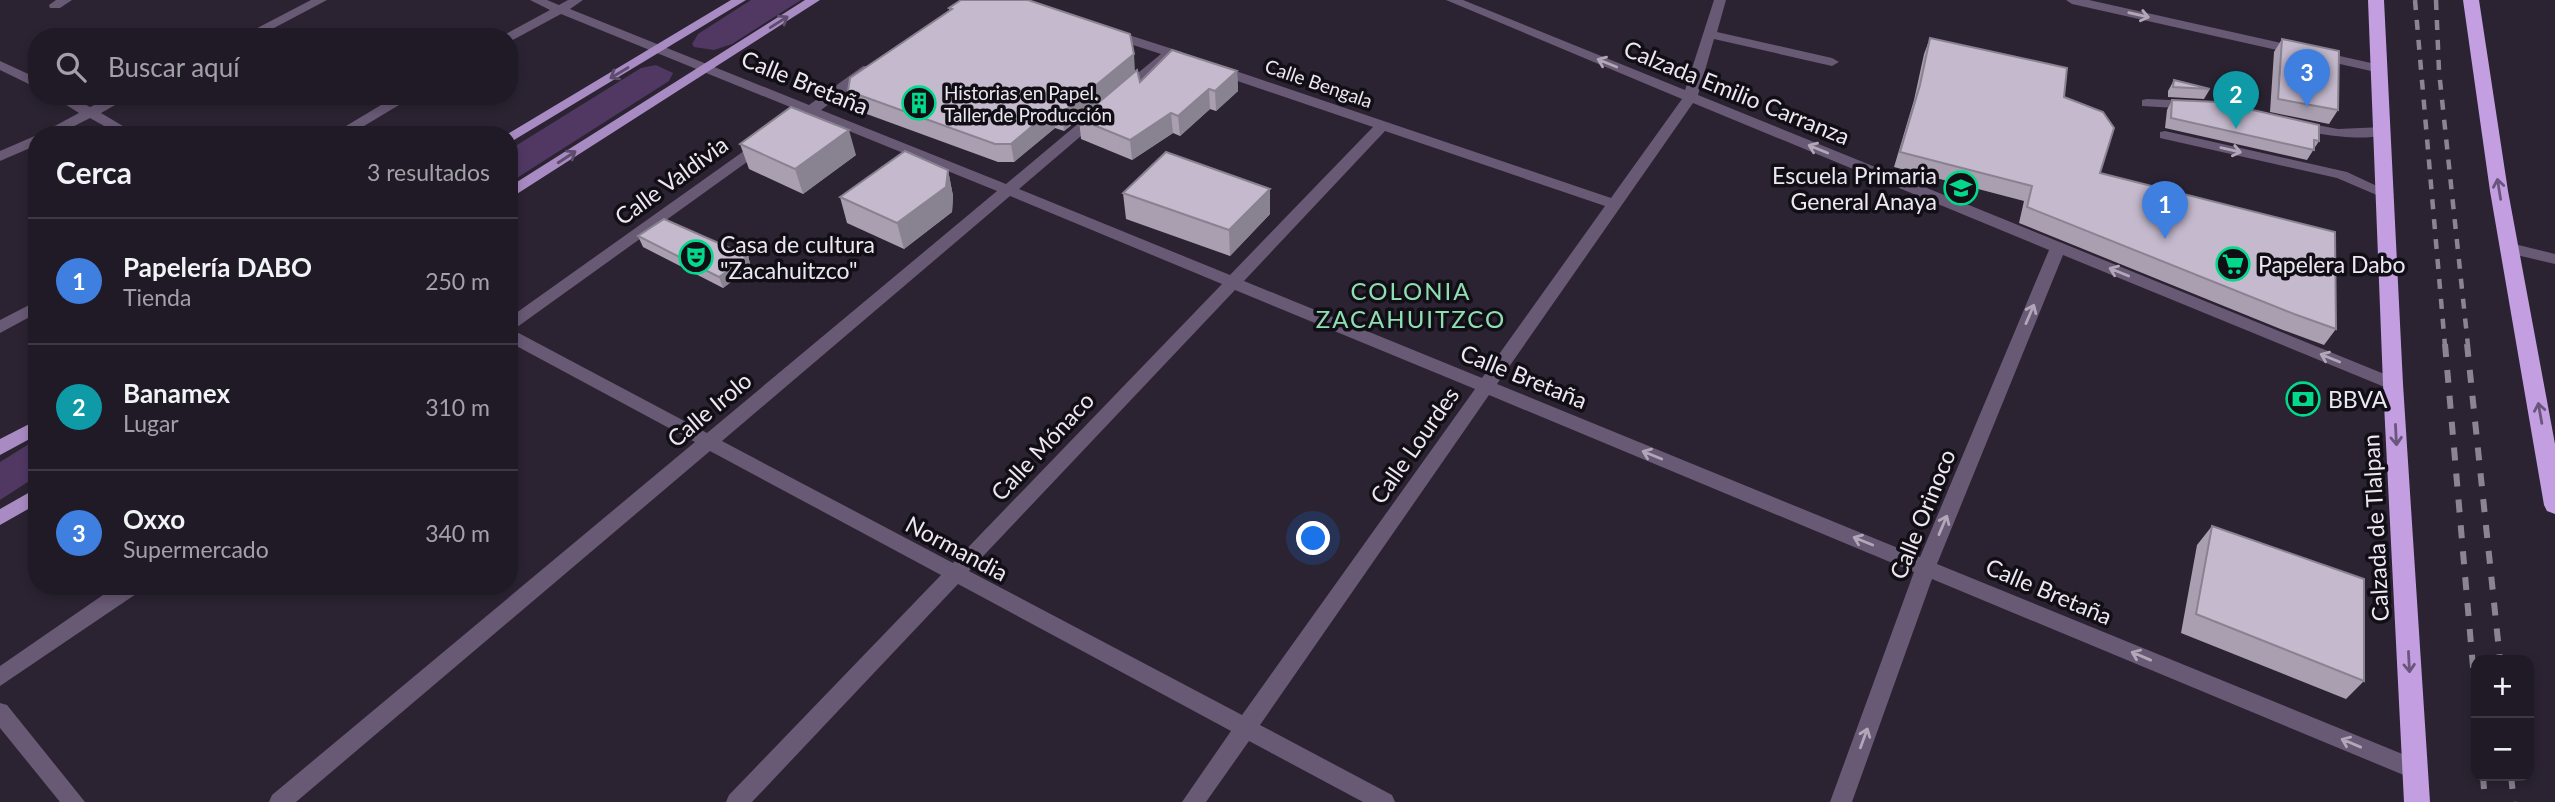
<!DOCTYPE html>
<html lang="es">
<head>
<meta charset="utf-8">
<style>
	:root { --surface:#201a26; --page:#2d2732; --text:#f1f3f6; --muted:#a2a1a7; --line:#3d3843; --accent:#03d98b }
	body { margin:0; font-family:Lato,sans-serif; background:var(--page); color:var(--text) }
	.controls { position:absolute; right:21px; bottom:21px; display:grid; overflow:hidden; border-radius:14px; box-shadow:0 4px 10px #0003 }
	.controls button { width:63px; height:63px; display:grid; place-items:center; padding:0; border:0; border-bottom:2px solid var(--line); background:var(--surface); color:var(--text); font:35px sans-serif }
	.you { position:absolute; left:1314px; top:539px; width:24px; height:24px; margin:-18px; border:5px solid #fff; border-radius:50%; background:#1a73e8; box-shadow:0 0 0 10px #1a73e833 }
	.badge { display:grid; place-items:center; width:46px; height:46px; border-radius:50%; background:var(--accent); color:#fff; font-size:23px; font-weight:700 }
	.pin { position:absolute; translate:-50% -58px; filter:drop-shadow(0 2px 4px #0008) }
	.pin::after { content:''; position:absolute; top:37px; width:24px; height:21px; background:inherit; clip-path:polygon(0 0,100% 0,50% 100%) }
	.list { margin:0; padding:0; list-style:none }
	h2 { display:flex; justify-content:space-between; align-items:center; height:91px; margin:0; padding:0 28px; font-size:30px }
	h2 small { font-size:23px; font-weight:400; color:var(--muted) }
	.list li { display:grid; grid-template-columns:46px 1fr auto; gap:21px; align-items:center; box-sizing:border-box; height:126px; padding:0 28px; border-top:2px solid var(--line) }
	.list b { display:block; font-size:26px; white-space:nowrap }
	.list p { margin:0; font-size:23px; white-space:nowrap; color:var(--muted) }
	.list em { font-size:23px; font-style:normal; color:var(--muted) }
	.icon { flex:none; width:38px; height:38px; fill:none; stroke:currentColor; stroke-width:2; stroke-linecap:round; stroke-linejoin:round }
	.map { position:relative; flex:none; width:2555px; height:802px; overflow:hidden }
	.search { position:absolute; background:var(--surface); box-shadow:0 4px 10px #0003; left:28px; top:28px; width:490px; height:77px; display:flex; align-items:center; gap:18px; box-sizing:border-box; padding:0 24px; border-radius:28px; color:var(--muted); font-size:26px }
	.panel { position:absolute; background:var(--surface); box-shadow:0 4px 10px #0003; left:28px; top:126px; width:490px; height:469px; border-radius:28px }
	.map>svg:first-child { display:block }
	.green { fill:#503863 }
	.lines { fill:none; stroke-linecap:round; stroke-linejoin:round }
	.minor { fill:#685974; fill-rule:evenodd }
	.major { fill:#a98bc3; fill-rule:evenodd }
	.highway { fill:#c39fe2; fill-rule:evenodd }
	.rail-far1 { stroke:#8b8491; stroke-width:4.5; stroke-dasharray:10 10; stroke-linecap:butt }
	.rail { stroke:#8b8491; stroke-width:6; stroke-dasharray:13 13; stroke-linecap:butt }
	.wall { fill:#a99fb0 }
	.shaded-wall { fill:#898290 }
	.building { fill:#c4b9cd; stroke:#898290; stroke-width:2 }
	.oneway { stroke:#b1a7b9 }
	.oneway2 { stroke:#5d4c6c }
	.oneway3 { stroke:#6a567c }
	.labels { text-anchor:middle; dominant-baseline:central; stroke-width:7; stroke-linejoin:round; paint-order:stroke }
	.far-street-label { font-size:19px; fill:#ece7f1; stroke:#110e15 }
	.far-poi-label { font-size:19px; fill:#ece7f1; stroke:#110e15; text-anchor:start }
	.street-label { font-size:23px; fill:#ece7f1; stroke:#110e15 }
	.poi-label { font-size:23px; fill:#ece7f1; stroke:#110e15; text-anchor:start }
	.neighbourhood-label { font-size:24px; letter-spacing:2px; fill:#8fdeb2; stroke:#110e15 }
</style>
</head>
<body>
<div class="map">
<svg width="2555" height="802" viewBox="0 0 2555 802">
	<rect width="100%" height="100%" fill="#2b2332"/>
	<path class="green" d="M751 0H801L732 44 714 50 694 47 692 44 698 34Z
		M656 65 673 73 669 81 509 183V150L641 68Z
		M37 439V476L0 500V462Z"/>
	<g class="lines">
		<path class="minor" d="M56 0H72L60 8H50L49 5Z
			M311 0H327L257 37H240Z
			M530 0H547L559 5 568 0H583L570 9 809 105 863 66H873V72L821 110 1006 184 1092 112H1102V118L1019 189 1230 275 1373 127 1211 72V66H1221L1611 198 1682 99 1446 0H1463L1685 90 1714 0H1726L1717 32 1832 58 1839 62 1832 66 1714 39 1698 95 2399 380 2402 384 2399 388H2387L2063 255 1937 564 2422 762 2425 769 2422 776 2414 779 2406 776 1932 579 1852 802H1830L1914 572 1489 395 1260 725 1392 795 1395 802H1363L1249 741 1206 802H1182L1231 731 958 584 752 802H726L729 795 941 575 710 451 296 802H269L272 795 695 442 509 342V318L758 141H768L770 144 768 147 513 330 707 433 997 191 812 116 803 120 798 119 796 116 800 111 561 14 509 42V37L504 35 550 10ZM1693 103 2049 250 1920 557 1497 384ZM1385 131 1605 206 1482 378 1244 281ZM1010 196 1222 284 953 563 722 441ZM1235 290 1475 389 1242 715 969 571Z
			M2066 0H2089L2380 65 2387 69 2380 73 2072 4Z
			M1110 29 1182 52 1184 55 1182 58H1172L1126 97H1116V91L1161 54 1105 36 1103 33Z
			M0 61 37 78V88L0 70Z
			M52 96H70L90 107 113 96H131L101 113 138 135H120L90 118 57 135H38L79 113Z
			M396 96H414L349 135H331Z
			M2147 99 2193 101 2200 105 2193 109 2142 106V100Z
			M2296 121 2338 129 2383 127 2390 131C2374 145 2311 133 2291 128L2289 125Z
			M2165 131 2347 172 2394 194 2386 199 2337 178 2160 138V132Z
			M37 135V145L0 161V151Z
			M2510 243 2555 254V264L2504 252 2502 248Z
			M37 301V313L0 333V320Z
			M116 586H142L139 592 0 686V666Z
			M0 703 7 705 85 802H60L0 728Z"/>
		<path class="major" d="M731 0H746L509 143V135H506Z
			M805 0H820L509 199V187Z
			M37 420V435L0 455V439Z
			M37 488V504L0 525V509Z"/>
		<path class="highway" d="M2368 0H2384L2403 384 2430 802H2404L2383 384Z
			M2463 0H2479L2508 191 2555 444V514L2547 511 2544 505 2490 191Z"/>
		<path class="rail-far1" d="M2415 0 2445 346
			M2436 0 2439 71 2468 346"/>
		<path class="rail" d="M2445 344 2476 702
			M2467 344 2500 660
			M2483 776 2485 802
			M2511 776 2514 802"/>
	</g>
	<path class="wall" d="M949 8 1135 71 1140 82 1237 71 1238 91 1216 111 1210 109 1180 136 1173 133 1132 160 1081 139 1079 119 1064 131 1055 128 1014 162H998L853 109 848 91 949 11Z
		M1930 38 2064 97 2100 173 2336 329 2324 345 2283 330 2019 223 2024 201 1894 167 1914 100 1924 54Z
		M2282 39 2338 110 2329 124 2270 112 2274 52Z
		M2174 80 2210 89 2204 99 2168 97V91Z
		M2172 100 2319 141 2307 160 2165 128 2167 110Z
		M740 144 856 155 803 194 749 169Z
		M948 170 953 196 952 212 904 249 847 223 840 197Z
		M1123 193 1270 214 1230 256 1126 219Z
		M638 236 748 256 751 267 723 288 643 247Z
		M2212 526 2364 681 2346 699 2181 633 2197 545Z"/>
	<path class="shaded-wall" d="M1134 54 1135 72 1064 131 1062 113Z
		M1237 71 1238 91 1216 111 1215 91Z
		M1209 89 1210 109 1180 136 1178 116Z
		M1053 109 1055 128 1014 162 1011 144Z
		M1171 113 1173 133 1132 160 1130 140Z
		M849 130 856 155 803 194 795 169Z
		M948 170 953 196 952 212 904 249 897 223Z
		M1270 189V214L1230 256 1229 230Z
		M748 256 751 267 723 288 719 277Z"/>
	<path class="building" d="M961 0H1028L1130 34 1134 54 1062 113 1053 109 1011 144H995L848 91 850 78 952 9 949 8Z
		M1930 38 2067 68 2064 97 2103 112 2114 128 2100 173 2335 232 2336 329 2294 314 2027 207 2032 186 1900 152 1920 85Z
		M2282 39 2339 51 2338 110 2278 99Z
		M1172 50 1237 71 1215 91 1209 89 1178 116 1171 113 1130 140 1079 119 1137 70 1140 82Z
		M2174 80 2210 89 2173 87Z
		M2172 100 2218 102 2319 125V141L2314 140V150L2171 118Z
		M791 107 849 130 795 169 740 144Z
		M905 151 948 170 946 187 897 223 840 197Z
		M1166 152 1270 189 1229 230 1123 193Z
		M664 219 748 256 719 277 638 236Z
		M2212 526 2364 579V681L2196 614Z"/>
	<defs><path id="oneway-shaft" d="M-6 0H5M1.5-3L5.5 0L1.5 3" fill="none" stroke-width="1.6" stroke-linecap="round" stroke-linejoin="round" transform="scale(1.75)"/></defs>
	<g class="oneway">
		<use href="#oneway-shaft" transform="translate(2139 15) rotate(13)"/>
		<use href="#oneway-shaft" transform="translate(1607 63) rotate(-158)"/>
		<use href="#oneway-shaft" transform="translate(1818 149) rotate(-158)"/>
		<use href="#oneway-shaft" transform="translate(2231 150) rotate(13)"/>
		<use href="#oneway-shaft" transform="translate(2119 272) rotate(-158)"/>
		<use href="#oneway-shaft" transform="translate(2030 314) rotate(-67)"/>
		<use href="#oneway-shaft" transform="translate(2330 358) rotate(-158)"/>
		<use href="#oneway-shaft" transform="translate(1652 455) rotate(-158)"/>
		<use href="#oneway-shaft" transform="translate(1943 525) rotate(-67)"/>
		<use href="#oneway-shaft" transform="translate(1863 541) rotate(-158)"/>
		<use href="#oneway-shaft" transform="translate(2141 656) rotate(-157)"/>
		<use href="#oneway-shaft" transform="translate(1864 738) rotate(-70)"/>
		<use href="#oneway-shaft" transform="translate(2351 743) rotate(-157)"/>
	</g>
	<g class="oneway2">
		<use href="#oneway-shaft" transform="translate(779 22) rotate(-32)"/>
		<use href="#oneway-shaft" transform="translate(619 73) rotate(149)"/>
		<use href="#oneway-shaft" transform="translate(567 157) rotate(-33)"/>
	</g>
	<g class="oneway3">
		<use href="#oneway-shaft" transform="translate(2499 189) rotate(-99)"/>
		<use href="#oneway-shaft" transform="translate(2540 413) rotate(-100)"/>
		<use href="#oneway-shaft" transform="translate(2396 435) rotate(87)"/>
		<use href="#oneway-shaft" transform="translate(2409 662) rotate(87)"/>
	</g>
	<defs>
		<symbol id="building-ring" viewBox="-11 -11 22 22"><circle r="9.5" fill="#110e15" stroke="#03d98b" stroke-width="1.5"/><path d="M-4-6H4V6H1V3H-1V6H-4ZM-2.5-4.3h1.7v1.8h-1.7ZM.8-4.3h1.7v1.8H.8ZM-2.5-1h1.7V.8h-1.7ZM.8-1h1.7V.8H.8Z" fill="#03d98b"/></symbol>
		<symbol id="school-ring" viewBox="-11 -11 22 22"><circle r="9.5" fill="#110e15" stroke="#03d98b" stroke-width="1.5"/><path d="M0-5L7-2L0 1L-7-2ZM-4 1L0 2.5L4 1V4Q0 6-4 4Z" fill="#03d98b"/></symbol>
		<symbol id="theatre-ring" viewBox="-11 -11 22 22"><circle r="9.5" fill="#110e15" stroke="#03d98b" stroke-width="1.5"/><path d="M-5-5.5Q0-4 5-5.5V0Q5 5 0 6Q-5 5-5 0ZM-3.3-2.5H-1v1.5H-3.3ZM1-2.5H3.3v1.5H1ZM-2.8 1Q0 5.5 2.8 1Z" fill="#03d98b"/></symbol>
		<symbol id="supermarket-ring" viewBox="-11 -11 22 22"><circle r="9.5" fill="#110e15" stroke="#03d98b" stroke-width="1.5"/><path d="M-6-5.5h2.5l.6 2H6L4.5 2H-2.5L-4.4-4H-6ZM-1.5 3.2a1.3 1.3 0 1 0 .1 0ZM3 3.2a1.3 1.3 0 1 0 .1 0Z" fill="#03d98b"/></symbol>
		<symbol id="bank-ring" viewBox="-11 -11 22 22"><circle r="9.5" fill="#110e15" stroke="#03d98b" stroke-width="1.5"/><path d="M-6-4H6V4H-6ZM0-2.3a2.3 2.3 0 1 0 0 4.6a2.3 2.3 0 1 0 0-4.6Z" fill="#03d98b"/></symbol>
	</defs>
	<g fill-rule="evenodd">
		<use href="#building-ring" x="900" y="84" width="38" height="38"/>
		<use href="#school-ring" x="1942" y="169" width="38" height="38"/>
		<use href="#theatre-ring" x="677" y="238" width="38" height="38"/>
		<use href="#supermarket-ring" x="2214" y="245" width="38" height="38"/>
		<use href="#bank-ring" x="2284" y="380" width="38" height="38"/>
	</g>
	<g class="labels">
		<g class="far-street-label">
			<text transform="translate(1319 83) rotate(19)">Calle Bengala</text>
		</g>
		<g class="far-poi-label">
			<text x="944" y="92">Historias en Papel.<tspan x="944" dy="22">Taller de Producción</tspan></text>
		</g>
		<g class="street-label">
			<text transform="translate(805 82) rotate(22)">Calle Bretaña</text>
			<text transform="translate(1737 92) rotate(22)">Calzada Emilio Carranza</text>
			<text transform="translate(671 180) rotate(-36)">Calle Valdivia</text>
			<text transform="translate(1524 376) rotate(22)">Calle Bretaña</text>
			<text transform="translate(709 409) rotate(-40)">Calle Irolo</text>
			<text transform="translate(1414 445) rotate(-55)">Calle Lourdes</text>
			<text transform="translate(1042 446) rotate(-47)">Calle Mónaco</text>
			<text transform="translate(1922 514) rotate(-68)">Calle Orinoco</text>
			<text transform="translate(2375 528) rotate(-93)">Calzada de Tlalpan</text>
			<text transform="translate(957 548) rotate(28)">Normandia</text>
			<text transform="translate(2049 591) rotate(23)">Calle Bretaña</text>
		</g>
		<g class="poi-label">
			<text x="1937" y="175" text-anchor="end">Escuela Primaria<tspan x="1937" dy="26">General Anaya</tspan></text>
			<text x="720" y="244">Casa de cultura<tspan x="720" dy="26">"Zacahuitzco"</tspan></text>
			<text x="2258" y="264">Papelera Dabo</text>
			<text x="2328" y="399">BBVA</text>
		</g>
		<g class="neighbourhood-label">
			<text x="1411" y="290">COLONIA<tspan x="1411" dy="28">ZACAHUITZCO</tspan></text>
		</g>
	</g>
</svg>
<div class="controls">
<button>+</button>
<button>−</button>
</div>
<div class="you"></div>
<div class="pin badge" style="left:2165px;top:239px;background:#3f7fe0">1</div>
<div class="pin badge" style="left:2236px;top:129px;background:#0f9aa8">2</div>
<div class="pin badge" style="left:2307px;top:107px;background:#3f7fe0">3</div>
<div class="search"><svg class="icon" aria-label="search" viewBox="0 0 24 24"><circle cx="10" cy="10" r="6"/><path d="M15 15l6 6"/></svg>Buscar aquí</div>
<section class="panel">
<h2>Cerca<small>3 resultados</small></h2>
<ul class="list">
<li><span class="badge" style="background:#3f7fe0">1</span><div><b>Papelería DABO</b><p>Tienda</p></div><em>250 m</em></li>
<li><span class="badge" style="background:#0f9aa8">2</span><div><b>Banamex</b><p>Lugar</p></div><em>310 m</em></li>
<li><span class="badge" style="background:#3f7fe0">3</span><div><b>Oxxo</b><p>Supermercado</p></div><em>340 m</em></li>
</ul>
</section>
</div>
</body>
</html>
